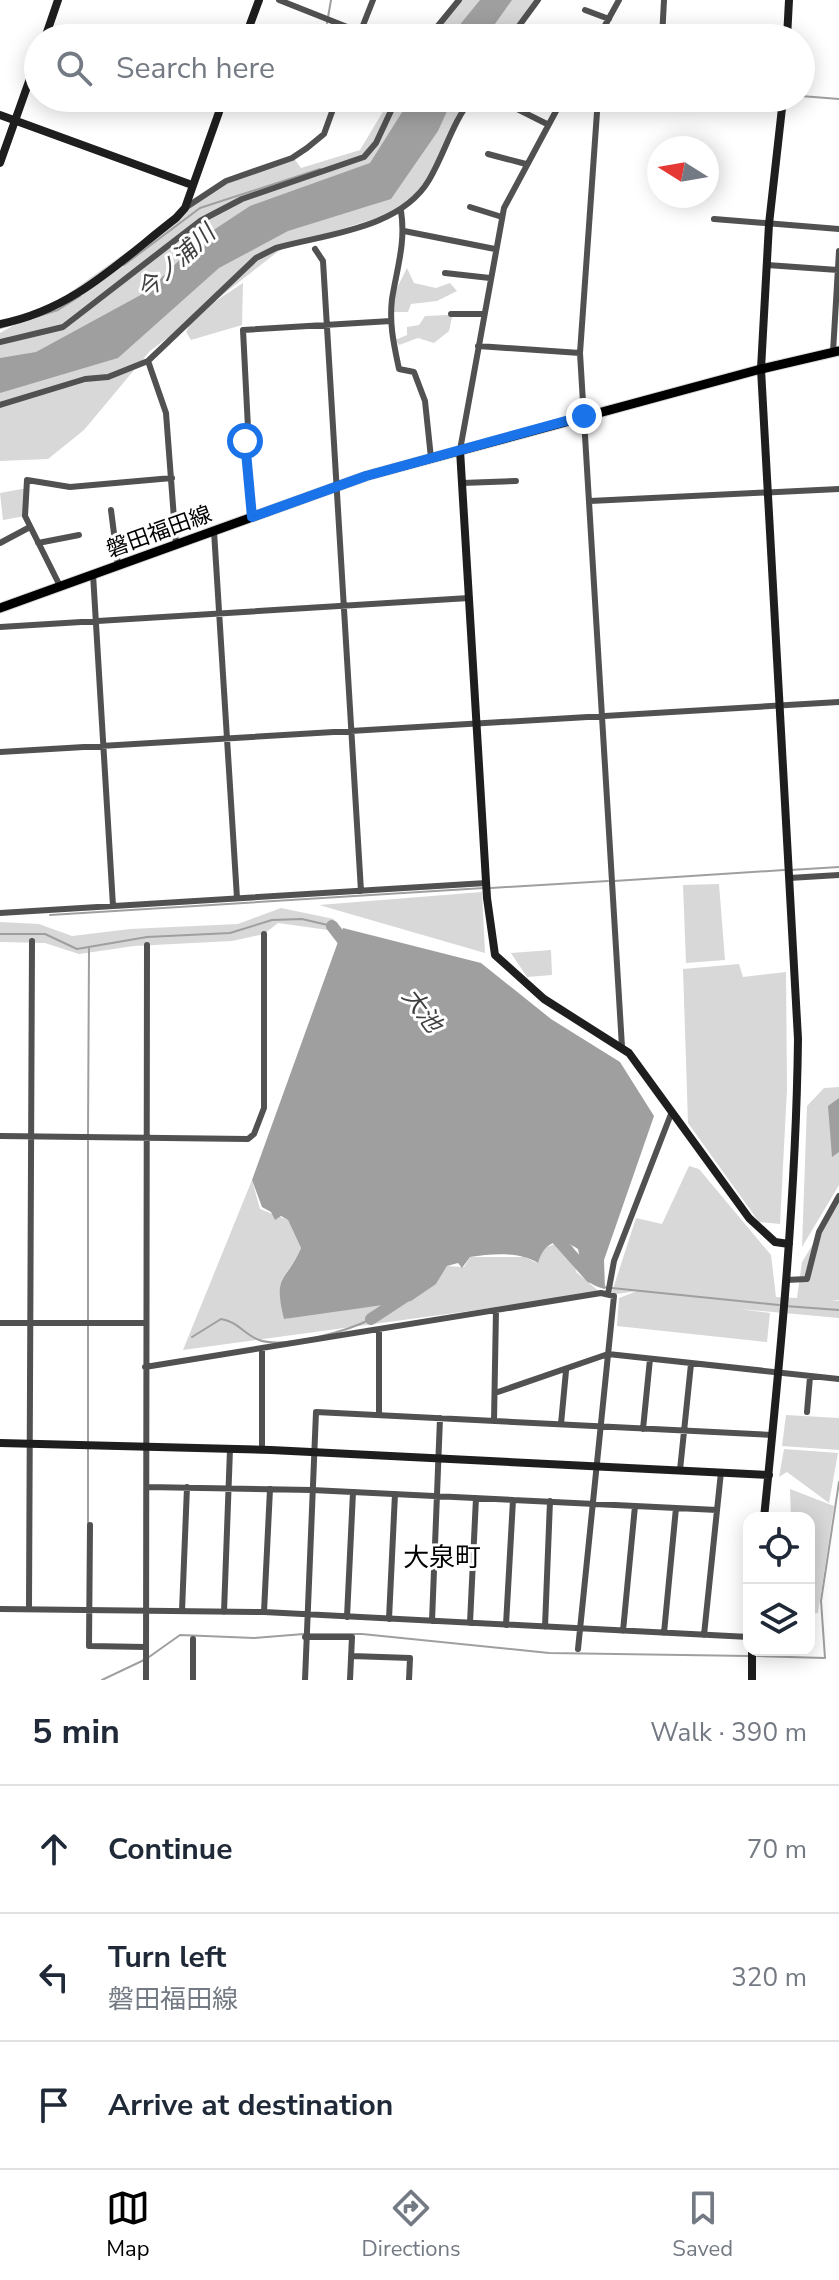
<!DOCTYPE html>
<html lang="en">
<head>
<meta charset="utf-8">
<style>
	:root { --surface:#fff; --page:#f6f6f7; --text:#1f2937; --muted:#747a83; --line:#e0e1e3; --accent:#000 }
	body { margin:0; font-family:"Nunito Sans","Noto Sans JP",sans-serif; background:var(--page); color:var(--text) }
	.controls { position:absolute; right:24px; bottom:24px; display:grid; overflow:hidden; border-radius:16px; box-shadow:0 4px 20px #0003 }
	.controls button { width:72px; height:72px; display:grid; place-items:center; padding:0; border:0; border-bottom:2px solid var(--line); background:var(--surface); color:var(--text); font:40px sans-serif }
	.compass { position:absolute; left:647px; top:136px; width:72px; height:72px; border-radius:50%; background:var(--surface); box-shadow:0 4px 20px #0003; rotate:281deg }
	.stop { position:absolute; width:24px; height:24px; margin:-18px; border:6px solid #1a73e8; border-radius:50%; background:#fff }
	.stop.end { background:#1a73e8; border-color:#fff; box-shadow:0 2px 8px #0008 }
	.list { margin:0; padding:0; list-style:none }
	h2 { display:flex; justify-content:space-between; align-items:center; height:104px; margin:0; padding:0 32px; font-size:34px }
	h2 small { font-size:26px; font-weight:400; color:var(--muted) }
	.list li { display:grid; grid-template-columns:52px 1fr auto; gap:24px; align-items:center; box-sizing:border-box; height:128px; padding:0 32px; border-top:2px solid var(--line) }
	.list b { display:block; font-size:30px; white-space:nowrap }
	.list p { margin:0; font-size:26px; white-space:nowrap; color:var(--muted) }
	.list em { font-size:26px; font-style:normal; color:var(--muted) }
	.icon { flex:none; width:44px; height:44px; fill:none; stroke:currentColor; stroke-width:2; stroke-linecap:round; stroke-linejoin:round }
	.map { position:relative; flex:none; width:839px; height:1680px; overflow:hidden }
	.search { position:absolute; background:var(--surface); box-shadow:0 4px 20px #0003; left:24px; right:24px; top:24px; height:88px; display:flex; align-items:center; gap:20px; box-sizing:border-box; padding:0 28px; border-radius:44px; color:var(--muted); font-size:30px }
	.sheet { height:488px; background:var(--surface) }
	nav { display:flex; justify-content:space-around; align-items:center; box-sizing:border-box; height:112px; border-top:2px solid var(--line); background:var(--surface); font-size:22px; color:var(--muted) }
	nav a { display:grid; justify-items:center; gap:4px }
	nav .on { color:var(--accent) }
	.map>svg:first-child { display:block }
	.green { fill:#d8d8d8 }
	.water { fill:#9f9f9f }
	.lines { fill:none; stroke-linecap:round; stroke-linejoin:round }
	.stream { stroke:#9f9f9f; stroke-width:2 }
	.river { stroke:#9f9f9f; stroke-width:12 }
	.primary-casing { stroke:#dbdbdb; stroke-width:11 }
	.street { stroke:#515151; stroke-width:6 }
	.secondary { stroke:#1e1e1e; stroke-width:8 }
	.primary { stroke:#000; stroke-width:9 }
	.route { stroke:#1a73e8; stroke-width:10 }
	.labels { text-anchor:middle; dominant-baseline:central; stroke-width:6; stroke-linejoin:round; paint-order:stroke }
	.street-label { font-size:22px; fill:#000; stroke:#fff }
	.water-label { font-size:24px; font-style:italic; fill:#404040; stroke:#fff }
	.quarter-label { font-size:26px; fill:#000; stroke:#fff }
</style>
</head>
<body>
<div class="map">
<svg width="839" height="1680" viewBox="0 0 839 1680">
	<rect width="100%" height="100%" fill="#fff"/>
	<path class="green" d="M459 0H538L510 38H428Z
		M391 98H470L439 164 401 211 285 246 211 304 243 283 242 325 191 340 186 332 193 319 150 351 84 430 48 459 0 461V333L65 296 216 188 293 157 301 168 360 150Z
		M407 268 414 283 436 288 450 283 457 291 437 301 411 304 408 312H392L394 294Z
		M447 315 452 317 449 331 434 343 418 338 399 345 395 340 407 335V327L419 325 425 316Z
		M27 488 25 516 3 520 0 493Z
		M719 884 725 960 686 963 683 885Z
		M482 892 485 953 319 905Z
		M281 908 334 919 328 930 278 923 264 934 232 941 134 946 79 954 45 943 0 942V922L39 924 72 936 130 929 238 924Z
		M551 950 552 975 527 977 511 953Z
		M739 964 743 977 786 972 787 1089 780 1224 759 1222 688 1123 683 969Z
		M839 1087V1185L802 1247 807 1106 824 1088Z
		M689 1166 699 1169 771 1255 776 1297 797 1298 802 1262 839 1201V1300H832L839 1301V1318L739 1309 770 1313 767 1342 617 1326 619 1298 637 1291 611 1295 636 1218 662 1224Z
		M252 1180 260 1209 288 1220 301 1248C284 1284 273 1274 285 1319L436 1284 447 1266 464 1267 470 1257H525L537 1263 544 1248 560 1242 573 1246 576 1272 601 1293 183 1350Z
		M786 1415 839 1418V1450L782 1446Z
		M784 1449 838 1453 829 1503 787 1472 779 1477Z
		M790 1489 834 1506 818 1613 809 1614V1518H791Z"/>
	<path class="water" d="M480 0H512L485 38H449Z
		M411 98H453L438 131 391 199 288 231 219 268 118 358 0 393V358L36 352 148 291 203 237 250 206 370 163Z
		M343 928 481 963 551 1019 620 1062 654 1116 604 1260 605 1289C580 1283 583 1271 578 1249 560 1236 544 1241 538 1263 519 1251 491 1254 470 1257L462 1268 458 1263 447 1266 436 1284 411 1301 284 1319C273 1273 285 1284 301 1248L288 1220 281 1216 275 1220 271 1212 262 1207 252 1180Z
		M839 1098V1152L832 1157 828 1106Z"/>
	<g class="lines">
		<path class="stream" d="M327 23 331 0
			M801 96 839 99
			M124 265 200 208 320 169
			M0 328 58 310 80 296
			M790 870 839 867
			M614 881 784 870
			M491 888 608 881
			M50 915 484 888
			M0 934H45L77 949 147 937 230 933 272 920 302 919 332 926
			M88 1135 89 948
			M602 1287 779 1305
			M785 1306 839 1310
			M192 1337 221 1319C237 1321 245 1335 259 1340 285 1349 348 1331 371 1319
			M88 1443V1141
			M88 1523V1449
			M310 1634H362L549 1653 750 1656
			M757 1656 825 1658 821 1601 839 1482
			M149 1657 180 1635 254 1638 304 1634
			M102 1680 144 1660"/>
		<path class="river" d="M332 926 349 948
			M550 1231 591 1277
			M371 1319 406 1296"/>
		<defs>
			<path id="primary" d="M0 608 366 476 761 369 839 351"/>
		</defs>
		<use href="#primary" class="primary-casing"/>
		<path class="street" d="M279 0 375 38
			M585 10 609 19
			M580 37 583 38
			M358 38 373 0
			M428 38 459 0
			M510 38 538 0
			M598 38 619 0
			M662 38 664 0
			M495 98 547 124
			M598 98 580 353 622 1047
			M488 154 526 164
			M470 207 502 217
			M185 208 226 181 292 158 307 148 324 134 337 98
			M401 211C406 242 397 268 392 299 389 324 394 345 399 369L414 372 425 401 431 458
			M714 219 839 229
			M404 231 495 249
			M315 249 323 261 361 891
			M767 265 838 270
			M445 273 490 278
			M451 314H484
			M0 342 63 327 200 221 242 199 364 157 376 143 397 98
			M478 346 580 353
			M833 352 839 251
			M148 361 166 413 176 545
			M0 405 85 379 108 377 148 361 256 258 276 248C326 234 400 229 429 180 445 153 452 123 472 98
			M460 450 504 208 563 98
			M462 483 516 481
			M590 501 839 489
			M111 510 118 565
			M252 517 245 441 248 428 243 330 391 321
			M214 531 237 898
			M0 543 30 527
			M38 543 79 535
			M93 574 113 906
			M60 586 25 516 27 480 70 487 172 478
			M0 627 469 598
			M0 752 839 702
			M789 878 839 875
			M0 913 486 883
			M0 1136 248 1139 254 1134 264 1108V934
			M786 1280 807 1279 819 1232 839 1196
			M608 1294 614 1261 671 1114
			M0 1323H146
			M379 1330V1415
			M262 1348V1450
			M145 1367 601 1293 614 1296 578 1649
			M495 1393 608 1354 839 1379
			M807 1412 810 1377
			M494 1421 496 1310
			M561 1424 566 1371
			M643 1429 650 1359
			M680 1470 691 1364
			M147 1487 312 1490 717 1510
			M90 1525 89 1646 146 1647
			M0 1609 264 1612 749 1637
			M29 1609 32 941
			M182 1611 187 1487
			M224 1612 230 1449
			M264 1612 270 1489
			M347 1617 353 1492
			M389 1619 395 1494
			M432 1621 440 1418
			M470 1623 476 1498
			M506 1625 513 1500
			M545 1627 550 1501
			M623 1631 635 1506
			M664 1633 676 1508
			M704 1635 721 1472
			M305 1637H352L350 1680
			M352 1656 410 1658 409 1680
			M146 1680 147 945
			M193 1680V1639
			M305 1680 316 1412 773 1435"/>
		<path class="secondary" d="M45 38 58 0
			M245 38 259 0
			M787 38 789 0
			M0 115 192 185
			M0 163 38 56
			M0 324C73 310 119 262 176 218L185 208 224 98
			M460 450 487 898 495 955 544 999 629 1053 749 1218 775 1242 789 1244
			M0 1443 271 1450 769 1475
			M764 1518C780 1359 796 1199 798 1039L761 369 769 224 783 99
			M752 1680V1650"/>
		<use href="#primary" class="primary"/>
	</g>
	<g class="lines">
		<path class="route" d="M245 441 252 517 366 476 584 416"/>
	</g>
	<g class="labels">
		<g class="street-label">
			<text transform="translate(159 532) rotate(-20)">磐田福田線</text>
		</g>
		<g class="water-label">
			<text transform="translate(176 262) rotate(-43)">今ノ浦川</text>
			<text transform="translate(422 1010) rotate(53)">大池</text>
		</g>
		<g class="quarter-label">
			<text x="442" y="1557">大泉町</text>
		</g>
	</g>
</svg>
<div class="controls">
<button><svg class="icon" aria-label="locate" viewBox="0 0 24 24"><circle cx="12" cy="12" r="6"/><path d="M12 2v4M12 18v4M2 12h4M18 12h4"/></svg></button>
<button><svg class="icon" aria-label="layers" viewBox="0 0 24 24"><path d="M12 4l9 5-9 5-9-5zM3 14l9 5 9-5"/></svg></button>
</div>
<svg class="compass" viewBox="-18 -18 36 36"><path d="M0-13l5 13h-10z" fill="#e53935"/><path d="M0 13l5-13h-10z" fill="#747a83"/></svg>
<div class="stop" style="left:245px;top:441px"></div>
<div class="stop end" style="left:584px;top:416px"></div>
<div class="search"><svg class="icon" aria-label="search" viewBox="0 0 24 24"><circle cx="10" cy="10" r="6"/><path d="M15 15l6 6"/></svg>Search here</div>
</div>
<section class="sheet">
<h2>5 min<small>Walk · 390 m</small></h2>
<ul class="list">
<li><svg class="icon" aria-label="ahead" viewBox="0 0 24 24"><path d="M12 20V5M6 11l6-6 6 6"/></svg><div><b>Continue</b></div><em>70 m</em></li>
<li><svg class="icon" aria-label="left" viewBox="0 0 24 24"><path d="M17 20v-9H6M10 6l-5 5 5 5"/></svg><div><b>Turn left</b><p>磐田福田線</p></div><em>320 m</em></li>
<li><svg class="icon" aria-label="arrive" viewBox="0 0 24 24"><path d="M6 21V4h12l-3 4 3 4H6"/></svg><div><b>Arrive at destination</b></div></li>
</ul>
</section>
<nav>
<a class="on"><svg class="icon" aria-label="map" viewBox="0 0 24 24"><path d="M3 6l6-2 6 2 6-2v14l-6 2-6-2-6 2zM9 4v14M15 6v14"/></svg>Map</a>
<a><svg class="icon" aria-label="directions" viewBox="0 0 24 24"><path d="M12 3l9 9-9 9-9-9zM9 14v-3h6M13 9l2 2-2 2"/></svg>Directions</a>
<a><svg class="icon" aria-label="saved" viewBox="0 0 24 24"><path d="M7 4h10v16l-5-4-5 4z"/></svg>Saved</a>
</nav>
</body>
</html>
